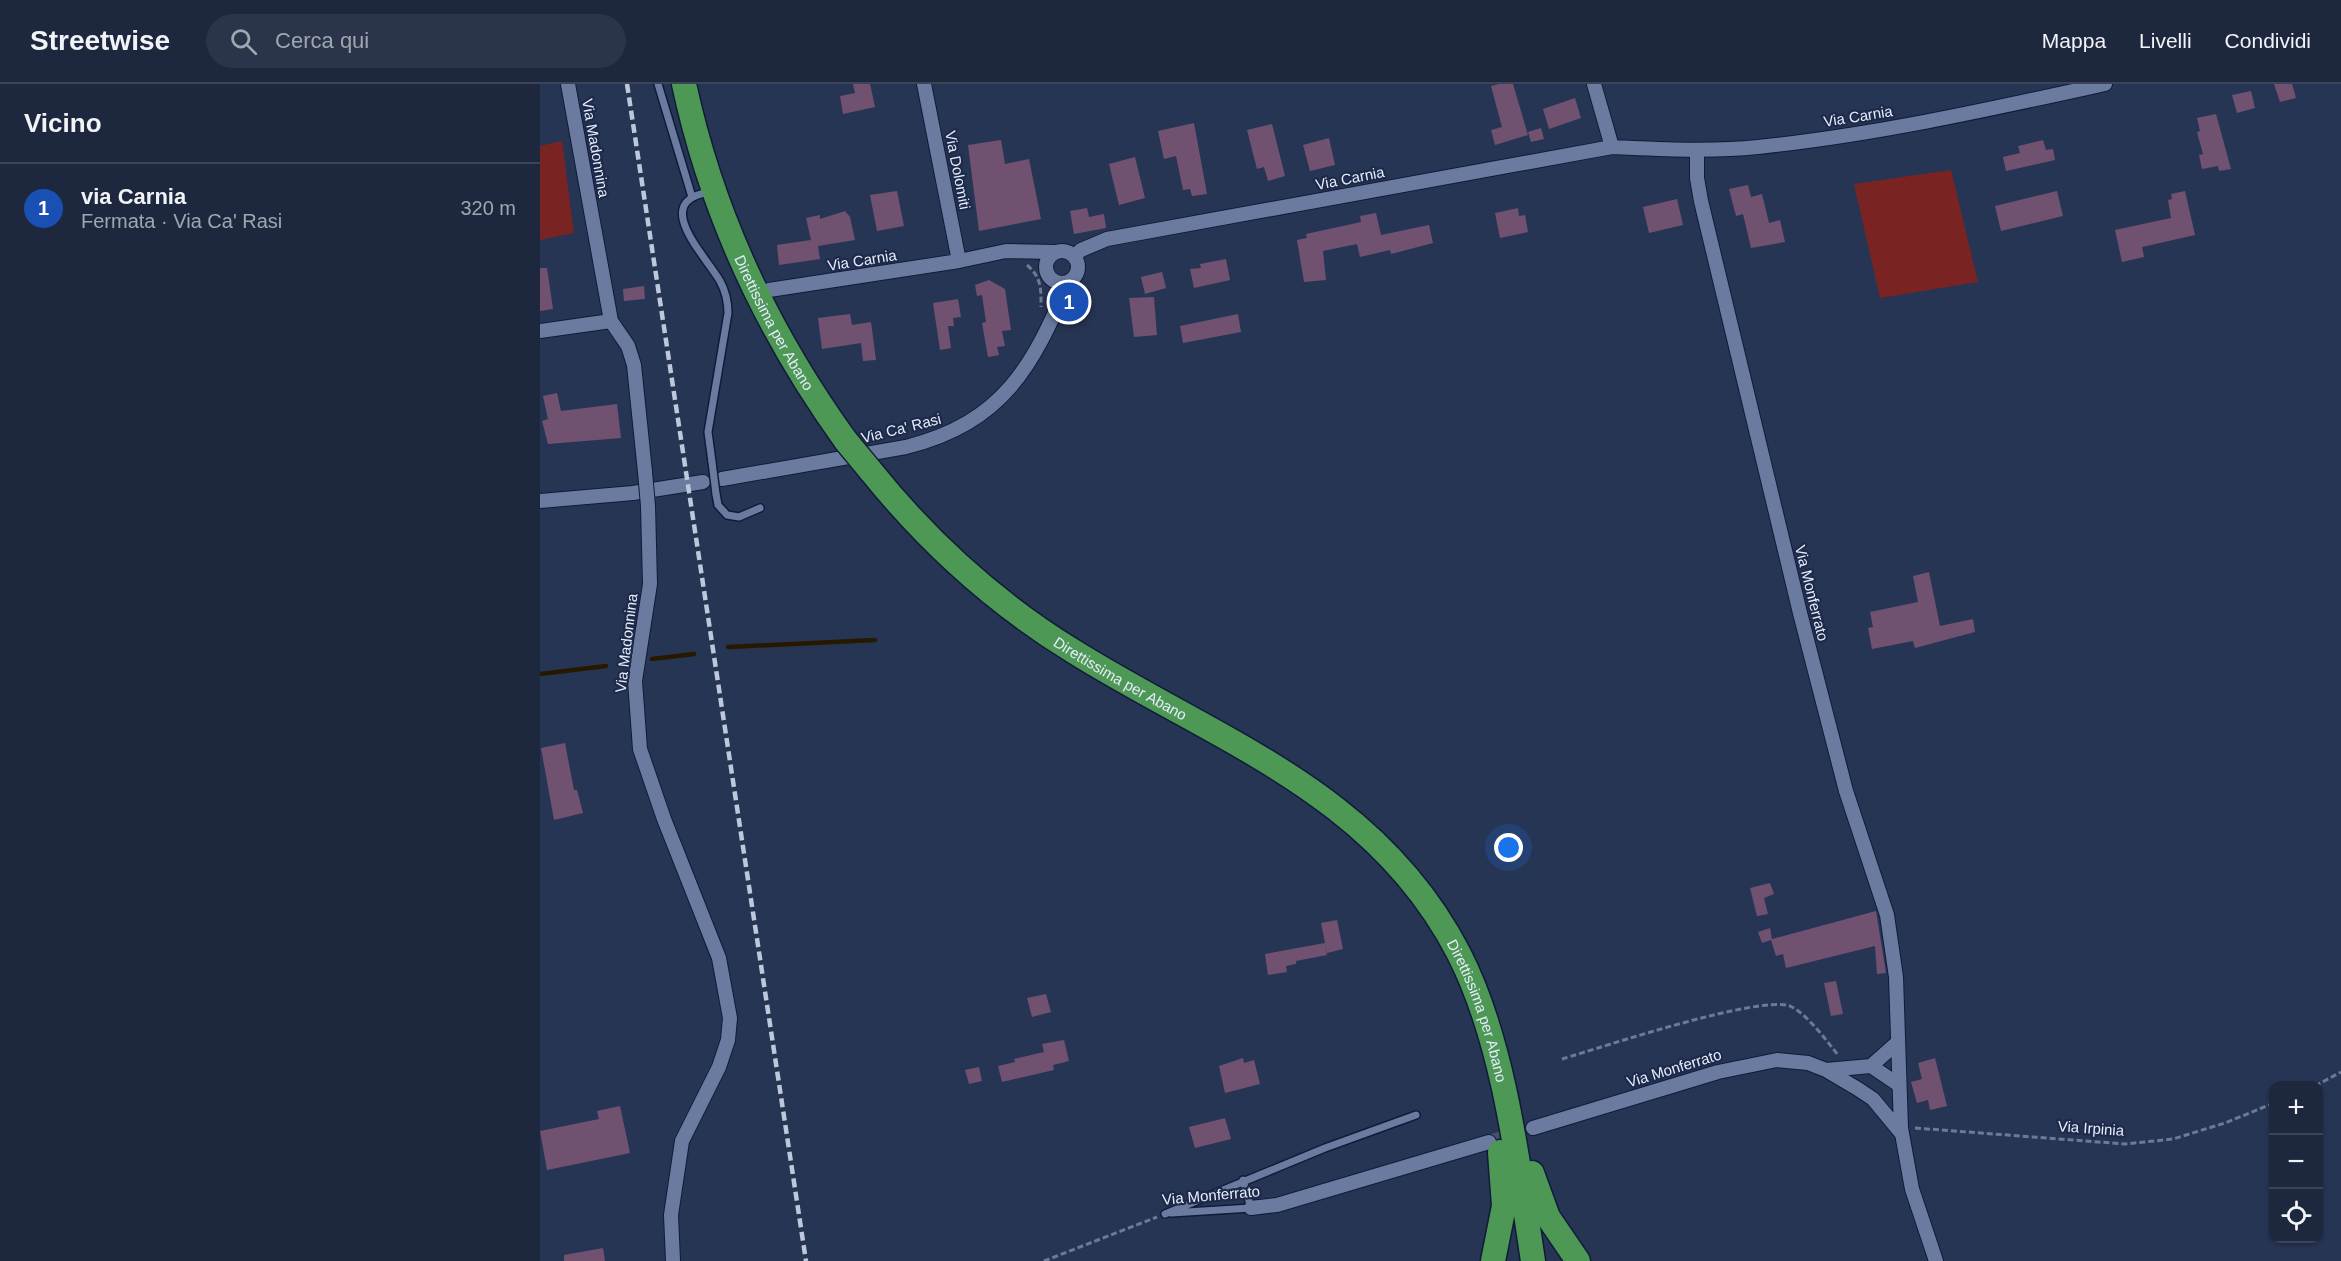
<!DOCTYPE html>
<html lang="it">
<head>
<meta charset="utf-8">
<style>
	:root { --surface:#1d283f; --page:#2a344a; --text:#f1f3f6; --muted:#a0a6b0; --line:#3b4459; --accent:#ea580c }
	body { margin:0; font-family:Helvetica,sans-serif; background:var(--page); color:var(--text) }
	.controls { position:absolute; right:18px; bottom:18px; display:grid; overflow:hidden; border-radius:12px; box-shadow:0 2px 4px #0004 }
	.controls button { width:54px; height:54px; display:grid; place-items:center; padding:0; border:0; border-bottom:2px solid var(--line); background:var(--surface); color:var(--text); font:30px sans-serif }
	.you { position:absolute; left:969px; top:764px; width:21px; height:21px; margin:-15px; border:4px solid #fff; border-radius:50%; background:#1a73e8; box-shadow:0 0 0 9px #1a73e833 }
	.badge { display:grid; place-items:center; width:39px; height:39px; border-radius:50%; background:var(--accent); color:#fff; font-size:20px; font-weight:700 }
	.pin { position:absolute; translate:-50% -50%; border:3px solid #fff; box-shadow:0 2px 6px #0006 }
	.list { margin:0; padding:0; list-style:none }
	h2 { display:flex; justify-content:space-between; align-items:center; height:78px; margin:0; padding:0 24px; font-size:26px }
	h2 small { font-size:20px; font-weight:400; color:var(--muted) }
	.list li { display:grid; grid-template-columns:39px 1fr auto; gap:18px; align-items:center; box-sizing:border-box; height:90px; padding:0 24px; border-top:2px solid var(--line) }
	.list b { display:block; font-size:22px; white-space:nowrap }
	.list p { margin:0; font-size:20px; white-space:nowrap; color:var(--muted) }
	.list em { font-size:20px; font-style:normal; color:var(--muted) }
	.icon { flex:none; width:33px; height:33px; fill:none; stroke:currentColor; stroke-width:2; stroke-linecap:round; stroke-linejoin:round }
	.map { position:relative; flex:none; width:1801px; height:1177px; overflow:hidden }
	header { display:flex; align-items:center; gap:36px; box-sizing:border-box; height:84px; padding:0 30px; background:var(--surface); border-bottom:2px solid var(--line) }
	header strong { font-size:28px }
	nav { display:flex; gap:33px; margin-inline-start:auto; font-size:21px }
	.search { width:420px; height:54px; background:var(--page); display:flex; align-items:center; gap:15px; box-sizing:border-box; padding:0 21px; border-radius:33px; color:var(--muted); font-size:22px }
	main { display:flex }
	aside { flex:1; background:var(--surface) }
	.map>svg:first-child { display:block }
	.green { fill:#792422 }
	.lines { fill:none; stroke-linecap:round; stroke-linejoin:round }
	.stream { stroke:#261900; stroke-width:4.5 }
	.building { fill:#705270 }
	.street-tunnel { stroke:#44516d; stroke-width:14; stroke-dasharray:14 7; stroke-linecap:butt }
	.lane-casing { stroke:#101b39; stroke-width:10 }
	.street-casing { stroke:#101b39; stroke-width:16 }
	.highway-casing { stroke:#101b39; stroke-width:27 }
	.path { stroke:#6e7a93; stroke-width:3; stroke-dasharray:6 3; stroke-linecap:butt }
	.lane { stroke:#6b7ba0; stroke-width:7 }
	.street { stroke:#6b7ba0; stroke-width:14 }
	.highway { stroke:#4d9855; stroke-width:24 }
	.rail { stroke:#bec8db; stroke-width:4.5; stroke-dasharray:9 4.5; stroke-linecap:butt }
	.lane-bridge-casing { stroke:#101b39; stroke-width:10; stroke-linecap:butt }
	.street-bridge-casing { stroke:#101b39; stroke-width:16; stroke-linecap:butt }
	.highway-bridge-casing { stroke:#101b39; stroke-width:27; stroke-linecap:butt }
	.lane-bridge { stroke:#6b7ba0; stroke-width:7 }
	.street-bridge { stroke:#6b7ba0; stroke-width:14 }
	.highway-bridge { stroke:#4d9855; stroke-width:24 }
	.labels { text-anchor:middle; dominant-baseline:central; stroke-width:4.5; stroke-linejoin:round; paint-order:stroke }
	.street-label { font-size:15px; fill:#e5edfd; stroke:#1e2a49 }
</style>
</head>
<body>
<header>
<strong>Streetwise</strong>
<div class="search"><svg class="icon" aria-label="search" viewBox="0 0 24 24"><circle cx="10" cy="10" r="6"/><path d="M15 15l6 6"/></svg>Cerca qui</div>
<nav><a>Mappa</a><a>Livelli</a><a>Condividi</a></nav>
</header>
<main>
<aside>
<h2>Vicino<small></small></h2>
<ul class="list">
<li><span class="badge" style="background:#1a4fb4">1</span><div><b>via Carnia</b><p>Fermata · Via Ca' Rasi</p></div><em>320 m</em></li>
</ul>
</aside>
<div class="map">
<svg width="1801" height="1177" viewBox="0 0 1801 1177">
	<rect width="100%" height="100%" fill="#273554"/>
	<path class="green" d="M22 57 34 149 0 156V62Z
		M1411 86 1438 198 1340 214 1314 100Z"/>
	<g class="lines">
		<path class="stream" d="M188 563 335 556
			M112 575 154 570
			M0 590 66 582"/>
	</g>
	<path class="building" d="M313 0H330L335 23 303 30 300 12 315 9Z
		M959 0H973L988 51 955 61 951 46 962 43 951 2Z
		M1734 0H1752L1756 14 1740 18Z
		M1711 7 1715 24 1697 29 1692 11Z
		M1035 14 1041 34 1009 45 1003 25Z
		M1676 30 1691 85 1679 87 1678 82 1662 85 1659 71 1663 70 1657 48 1660 47 1657 34Z
		M654 39 667 110 652 112 650 105 643 106 636 72 624 75 618 47Z
		M732 40 745 92 728 97 724 83 717 85 707 46Z
		M1001 44 1004 55 991 58 988 48Z
		M789 54 795 81 770 87 763 61Z
		M461 56 465 80 489 75 501 135 439 147 428 61Z
		M1503 56 1506 66 1513 65 1515 76 1466 87 1463 73 1480 69 1478 62Z
		M595 73 605 114 579 121 569 80Z
		M1208 101 1211 113 1222 110 1229 139 1240 136 1245 158 1211 164 1203 130 1196 132 1189 105Z
		M357 107 364 142 337 147 330 111Z
		M1517 107 1523 132 1461 147 1455 122Z
		M1645 107 1655 151 1602 163 1604 173 1582 178 1575 146 1631 134 1628 116 1632 115 1631 110Z
		M1137 115 1143 141 1109 149 1103 123Z
		M547 124 549 133 564 130 566 144 534 150 530 127Z
		M978 124 979 132 985 131 988 148 960 154 955 129Z
		M305 127 310 133 315 156 278 162 280 175 239 181 237 161 271 156 266 134 280 131V135Z
		M836 129 841 151 889 141 893 159 851 170 850 166 820 173 817 160 783 167 786 196 764 198 757 156 767 154 766 150 821 138 820 132Z
		M686 175 690 196 654 204 650 185 661 184 660 180Z
		M0 184H7L13 225 0 227Z
		M622 188 626 204 605 210 601 193Z
		M449 196 465 205 471 246 462 247 465 262 457 263 459 271 448 273 442 239 446 238 442 211 437 212 435 201Z
		M104 202 105 215 84 217 83 205Z
		M614 213 617 251 594 253 589 214Z
		M418 215 421 233 413 234 414 242H408L411 264 400 266 393 219Z
		M310 230 312 241 331 238 336 276 323 277 321 259 282 265 278 234Z
		M698 230 701 248 643 259 640 242Z
		M17 309 21 327 77 320 81 354 8 360 2 337 8 335 3 312Z
		M1389 488 1400 542 1433 535 1435 548 1375 564 1373 557 1332 565 1328 544 1333 543 1330 528 1378 518 1373 492Z
		M25 659 34 706H37L43 729 14 736 1 664Z
		M1230 799 1234 810 1224 814 1228 830 1217 832 1210 804Z
		M1336 827 1346 889 1337 890 1335 862 1246 884 1243 870 1236 872 1231 856 1222 859 1218 848 1230 844 1232 855Z
		M797 836 803 865 787 869 781 839Z
		M785 859 787 871 756 877V880L746 882 747 888 728 891 725 870Z
		M1296 897 1303 930 1291 932 1284 899Z
		M506 910 511 928 492 933 487 914Z
		M524 956 529 977 513 981 514 986 462 998 458 982 475 978 474 975 504 968 502 960Z
		M703 974 704 979 714 976 720 1000 685 1009 679 982Z
		M1395 974 1407 1022 1390 1026 1388 1016 1377 1019 1371 998 1382 995 1378 979Z
		M439 983 442 997 429 1000 425 986Z
		M80 1022 90 1069 7 1086 0 1047 59 1035 57 1027Z
		M685 1034 691 1055 655 1064 649 1043Z
		M63 1164 65 1177H24V1171Z"/>
	<g class="lines">
		<path class="street-tunnel" d="M949 1058 979 1049"/>
		<defs>
			<path id="lane" d="M118 0 152 113
				M171 108C109 116 165 171 180 197 186 208 188 217 188 229L168 348 172 378
				M176 410 178 421 187 431 199 433 220 424
				M631 1129 711 1124 703 1096
				M625 1130 785 1064 876 1031"/>
			<path id="street" d="M28 0 71 237 88 262 94 281 105 388
				M384 0 419 177
				M1054 0 1072 63
				M1157 66V94L1161 117 1260 529 1306 707 1347 831 1356 893 1361 1044 1372 1105 1396 1177
				M506 183a16 16 0 1 1 32 0a16 16 0 1 1-32 0Z
				M534 172 541 166 567 155 1072 63C1121 65 1170 68 1218 63 1335 51 1451 25 1565 0
				M229 206 419 177 466 167 515 168
				M0 247 71 237
				M182 395 366 363C464 338 492 283 529 197
				M0 417 93 409 163 398
				M108 422 110 500 95 597 100 665 124 735 179 874 190 934 188 956 179 983 142 1057 131 1131 133 1177
				M1331 982 1359 1001
				M1286 986 1331 982 1358 958
				M993 1044 1178 988 1237 976 1268 979 1286 986 1318 1005 1333 1015 1362 1050
				M711 1124 737 1121 949 1058"/>
			<g id="highway">
				<path id="s1" d="M144 0C172 130 228 249 306 357"/>
				<path id="s2" d="M330 386C387 457 455 519 533 567 677 657 836 708 919 870 964 958 978 1079 993 1177"/>
				<path d="M992 1089 1008 1133 1038 1177"/>
				<path d="M953 1177 964 1122 960 1068"/>
			</g>
		</defs>
		<use href="#lane" class="lane-casing"/>
		<use href="#street" class="street-casing"/>
		<use href="#highway" class="highway-casing"/>
		<path class="path" d="M487 181C502 194 501 205 501 223
			M1022 975C1063 963 1218 911 1250 922 1266 929 1287 957 1298 971
			M1775 1002 1801 988
			M1375 1044 1585 1060 1633 1055 1685 1039 1734 1019
			M504 1177 617 1133"/>
		<use href="#lane" class="lane"/>
		<use href="#street" class="street"/>
		<use href="#highway" class="highway"/>
		<path class="rail" d="M87 0 266 1177"/>
		<defs>
			<path id="lane-bridge" d="M172 378 176 410"/>
			<path id="street-bridge" d="M105 388 108 422"/>
			<path id="highway-bridge" d="M306 357 330 386"/>
		</defs>
		<use href="#lane-bridge" class="lane-bridge-casing"/>
		<use href="#street-bridge" class="street-bridge-casing"/>
		<use href="#highway-bridge" class="highway-bridge-casing"/>
		<use href="#lane-bridge" class="lane-bridge"/>
		<use href="#street-bridge" class="street-bridge"/>
		<use href="#highway-bridge" class="highway-bridge"/>
	</g>
	<g class="labels">
		<g class="street-label">
			<text transform="translate(1318 32) rotate(-9)">Via Carnia</text>
			<text transform="translate(56 64) rotate(80)">Via Madonnina</text>
			<text transform="translate(418 86) rotate(79)">Via Dolomiti</text>
			<text transform="translate(810 94) rotate(-11)">Via Carnia</text>
			<text transform="translate(322 176) rotate(-9)">Via Carnia</text>
			<text stroke="none"><textPath href="#s1" startOffset="256">Direttissima per Abano</textPath></text>
			<text transform="translate(361 344) rotate(-14)">Via Ca' Rasi</text>
			<text transform="translate(1272 509) rotate(76)">Via Monferrato</text>
			<text transform="translate(86 559) rotate(-83)">Via Madonnina</text>
			<text stroke="none"><textPath href="#s2" startOffset="328">Direttissima per Abano</textPath></text>
			<text stroke="none"><textPath href="#s2" startOffset="832">Direttissima per Abano</textPath></text>
			<text transform="translate(1134 984) rotate(-17)">Via Monferrato</text>
			<text transform="translate(1551 1044) rotate(4)">Via Irpinia</text>
			<text transform="translate(671 1111) rotate(-5)">Via Monferrato</text>
		</g>
	</g>
</svg>
<div class="controls">
<button>+</button>
<button>−</button>
<button><svg class="icon" aria-label="locate" viewBox="0 0 24 24"><circle cx="12" cy="12" r="6"/><path d="M12 2v4M12 18v4M2 12h4M18 12h4"/></svg></button>
</div>
<div class="you"></div>
<div class="pin badge" style="left:529px;top:218px;background:#1a4fb4">1</div>
</div>
</main>
</body>
</html>
